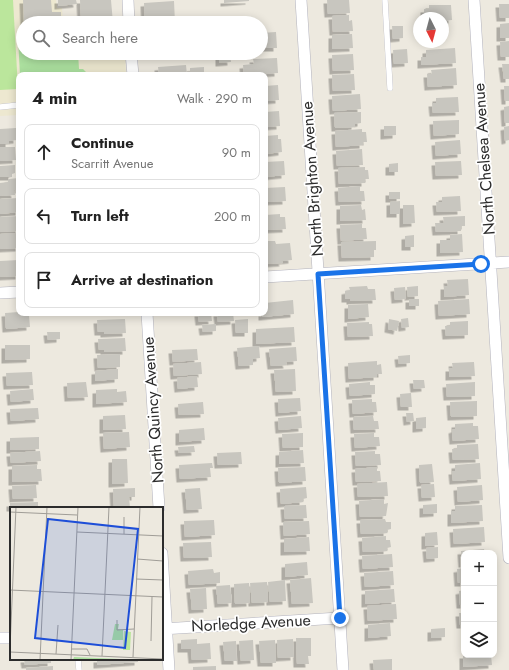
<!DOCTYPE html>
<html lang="en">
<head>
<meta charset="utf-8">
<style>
	:root { --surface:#fff; --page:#f6f6f6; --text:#222; --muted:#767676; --line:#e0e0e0 }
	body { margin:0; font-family:Jost,sans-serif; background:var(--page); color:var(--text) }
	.controls { position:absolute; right:12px; bottom:12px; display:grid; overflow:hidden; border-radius:8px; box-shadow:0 2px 10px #0003 }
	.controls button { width:36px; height:36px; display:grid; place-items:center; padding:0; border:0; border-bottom:1px solid var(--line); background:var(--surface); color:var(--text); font:20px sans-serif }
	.compass { position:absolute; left:413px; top:12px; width:36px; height:36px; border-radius:50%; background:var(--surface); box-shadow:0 2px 10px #0003; rotate:174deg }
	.stop { position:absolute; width:12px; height:12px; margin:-9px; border:3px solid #1a73e8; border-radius:50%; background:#fff }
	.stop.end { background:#1a73e8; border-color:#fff; box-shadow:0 1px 4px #0008 }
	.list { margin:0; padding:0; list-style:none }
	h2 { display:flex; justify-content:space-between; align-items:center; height:52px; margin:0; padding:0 16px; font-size:17px }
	h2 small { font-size:13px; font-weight:400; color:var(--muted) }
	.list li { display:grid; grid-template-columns:26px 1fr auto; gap:12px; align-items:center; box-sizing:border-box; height:56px; margin:0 8px 8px; padding:0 8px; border:1px solid var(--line); border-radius:8px }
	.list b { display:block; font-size:15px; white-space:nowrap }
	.list p { margin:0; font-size:13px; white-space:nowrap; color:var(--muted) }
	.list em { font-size:13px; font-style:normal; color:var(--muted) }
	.icon { flex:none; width:22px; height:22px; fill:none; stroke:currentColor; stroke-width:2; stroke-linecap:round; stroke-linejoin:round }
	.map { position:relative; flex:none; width:509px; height:670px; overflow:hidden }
	.search { position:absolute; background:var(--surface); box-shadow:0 2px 10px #0003; left:16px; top:16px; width:252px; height:44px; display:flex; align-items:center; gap:10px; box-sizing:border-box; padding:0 14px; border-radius:22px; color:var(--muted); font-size:15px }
	.panel { position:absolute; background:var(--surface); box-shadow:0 2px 10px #0003; left:16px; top:72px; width:252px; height:244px; border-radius:8px }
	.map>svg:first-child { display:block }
	.education { fill:#ede8d0 }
	.green { fill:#ace09f }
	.pitch { fill:#bbe69c }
	.building { fill:#c8c6bf; filter:url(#shadow) }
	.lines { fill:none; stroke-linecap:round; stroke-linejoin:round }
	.service-casing { stroke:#b3b3be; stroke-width:6 }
	.minor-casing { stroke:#b3b3be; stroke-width:12 }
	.service { stroke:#fff; stroke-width:5.5 }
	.minor { stroke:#fff; stroke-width:11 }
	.route { stroke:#1a73e8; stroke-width:5 }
	.labels { text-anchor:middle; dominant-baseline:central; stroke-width:3.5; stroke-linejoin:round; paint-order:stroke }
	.street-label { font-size:16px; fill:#2c2c2c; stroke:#fff }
	.inset-road { fill:none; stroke:#a09d97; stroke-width:1 }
	.view { fill:#1d4ed8; fill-opacity:0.15; stroke:#1d4ed8; stroke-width:2 }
	.inset-edge { fill:none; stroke:#2c2c2c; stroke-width:2 }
</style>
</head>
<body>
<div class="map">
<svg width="509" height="670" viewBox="0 0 509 670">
	<defs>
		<filter id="shadow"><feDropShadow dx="-3.5" dy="3.5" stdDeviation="0" flood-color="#0004"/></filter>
	</defs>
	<rect width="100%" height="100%" fill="#ede9df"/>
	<path class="education" d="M0 0H56L57 8H62L63 23H23V53H125L126 75H19V115L0 116Z"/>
	<path class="green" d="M23 37V53H78L79 69H83L86 72 85 75H20L18 38Z"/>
	<path class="pitch" d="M0 0H13L18 89 0 90Z"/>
	<path class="building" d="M23 0H51L52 12H61V19H51L52 23H24Z
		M58 0H76L77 4 58 6Z
		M80 0H111L113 23H78V18H81Z
		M224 0H249V1L224 3Z
		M327 0H349L350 13 328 14Z
		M174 1 175 23H145L144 3Z
		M499 4H509V18H500Z
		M429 5H451L452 20 443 21V18H424V9H429Z
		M349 15V21L352 20 353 31 333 32 332 16Z
		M509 23V38H500V24Z
		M392 26H403V38L393 39Z
		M276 32 277 48H261V33Z
		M352 34 353 48 332 49V35Z
		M509 41V57H501L500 42Z
		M455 48 456 63 421 65V57H426V50Z
		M407 49 408 63 394 64 393 50Z
		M158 53H182V55L158 56Z
		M219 53H230L231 62 219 63Z
		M353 54 354 70 333 71 332 55Z
		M277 58 278 73 244 75 243 65 254 64 253 59Z
		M502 64H509V79H504Z
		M186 65 187 75H159L158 67Z
		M204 67V75H190V68Z
		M456 68 457 85 428 87 427 74H432L431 70Z
		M354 74 355 90 333 91 332 75Z
		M278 85 279 100 265 101V86Z
		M504 86H509V101H505Z
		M360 94 361 109 333 111 332 96Z
		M458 97 459 112 433 113 432 103H436V98Z
		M509 106V123H505L504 107Z
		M279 111 280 126 265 127V112Z
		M361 112V123L355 124V127L335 128 334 113Z
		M459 120V134L434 136 433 121Z
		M384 126H396V135L384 136Z
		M509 126V140L505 141 504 127Z
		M16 128 17 140 9 141V144H0V129Z
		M362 129V132H366L367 142H363V145L336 147 335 131Z
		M278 135V139H281L282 152 265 154V136Z
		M460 140 461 154 436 156 435 142Z
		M0 147H15L16 160 0 161Z
		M362 149 363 165 337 166 336 151Z
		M284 161 285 175 265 177V162Z
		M461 161 462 175 436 176 435 162Z
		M398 163V172H389V164Z
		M15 165V173L12 174V177H0V166Z
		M365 167V170H368L369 179H365V183L339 184 338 168Z
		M19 178V190H14L15 195 0 196V183L8 182V179Z
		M360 186V191H364L365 201 339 202 338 188Z
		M285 187 286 201 265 202V188Z
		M389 192H400V199H389Z
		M460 196 461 211 437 212 436 202H442V197Z
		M19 198V212L0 214V199Z
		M400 201V214H390V202Z
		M361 205 362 210 365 209 366 220 340 221V206Z
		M403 205H414L415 223 403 224Z
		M280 214V217H285L286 229 265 230V215Z
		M19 216V231L0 232V217Z
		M465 216V226H461V231L436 232 435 223H444L443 217Z
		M362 224V228H366L367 239 341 241 340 225Z
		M19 233V248L0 249V234Z
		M462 234 463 252 440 253V240H450V235Z
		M414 235V247H405V236Z
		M265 241H275L276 244 290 243 292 260 282 261 283 263 265 264Z
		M376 241V250H374V257L342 258 341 242Z
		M19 260V276L0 277V261Z
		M468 279 469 295 444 297V286H448L447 280Z
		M367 286 368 289H375L376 300 350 301V299H345V291L350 290 349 287Z
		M418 286V296L408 297 407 287Z
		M405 287 406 299 395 300 394 288Z
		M409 299H419V306H409Z
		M469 299 470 314 439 316 438 301Z
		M293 300 294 314 262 317V313H265V303Z
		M368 304 369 317 348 319V305Z
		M19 312 29 315 30 327 6 329 5 313Z
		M198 313H211L212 321 199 322Z
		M217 313H233L234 321 218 322Z
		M408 318 409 327 402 328 401 319Z
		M125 319 126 333 104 334V332H98L97 320Z
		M248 319V333H236L235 320Z
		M389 319 399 321 397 331 388 329Z
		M468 321V335L446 336 445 326H450V322Z
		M369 322V324H372L373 336 348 337 347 323Z
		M216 324V331L203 332 202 325Z
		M294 327 295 342 256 344V329Z
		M47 332H60V339L48 340Z
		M125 338 126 351 104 352V350H99L98 339Z
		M5 345H30V359L5 360Z
		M259 346 260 358 253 359V365L239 366 237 348Z
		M296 347 297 361 286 362 287 365 271 366 269 349Z
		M197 349 198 360 173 362 172 350Z
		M120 354V367L98 368 97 355Z
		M410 355V363L399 364 398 356Z
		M377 361V365L381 364 382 374H377V377L349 379 348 363Z
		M201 362 202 374 174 376 173 364Z
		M474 362 475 376 449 377V368H453L452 363Z
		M118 369V379L95 381V371Z
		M295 369 296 391 276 392 274 370Z
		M32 372 33 385 7 386 6 373Z
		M197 376 198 387 178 389 177 378Z
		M413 380H424L425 388 414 389Z
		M86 382 88 397 68 398 67 383Z
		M370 382V385H375V394L350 396 349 384Z
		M475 382V396L447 397 446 384Z
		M33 389 34 400 11 402 10 391Z
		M117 389V392L126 391 127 402 96 404V390Z
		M411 393 412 407H401L400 394Z
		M300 398 301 411 279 413 278 399Z
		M372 399V402H376L377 412 353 414 352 400Z
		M477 401V416L451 417 450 402Z
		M203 402 204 414 179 415 178 404Z
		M38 408 39 419 11 421 10 409Z
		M406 413H413L414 421 407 422Z
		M125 415 126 429 103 430V416Z
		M301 416 302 428 279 430 278 418Z
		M373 416 374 421H378L379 429 354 430 353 417Z
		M426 417V428L416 429V418Z
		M473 423V426H478L479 439 453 441 452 430 455 429V424Z
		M204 428 205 440 179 442V430Z
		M129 432 130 447 104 449 103 433Z
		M303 433V447L283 448 282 434Z
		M374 433V437H379L380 446 355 448 354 434Z
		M39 437V449L10 450V438Z
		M478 444 479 459 453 460 452 449H457V445Z
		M194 446 195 452 179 453 178 447Z
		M303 450 304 463 279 464V452Z
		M40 451 41 461 11 463 10 453Z
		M375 451V454H380L381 465 356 466 355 452Z
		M241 452 242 464 218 465 217 453Z
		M112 459H127L128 483 112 484Z
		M212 463 213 468H210L211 477 180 479 179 465Z
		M480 463 481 479 453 481 452 471H455V465Z
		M432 464 434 482 420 483 419 465Z
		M37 465V469H41L42 481 12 482V466Z
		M305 467 306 481 279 483 278 468Z
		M377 467V471H380L381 481 356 482 355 469Z
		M387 482 388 496 358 497 357 484Z
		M434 484 435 497 422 498 421 485Z
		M36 485 37 498 13 499 12 486Z
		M482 485 483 500 458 502 457 487Z
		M306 487 307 498 303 499V502L281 504 280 489Z
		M135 488V497H129L130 508 114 507 113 489Z
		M200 488 202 509 187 510 185 489Z
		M384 499V504L388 503 386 516 360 517 359 501Z
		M38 502V508H10V503Z
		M437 504V513L423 514V505Z
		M306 505 307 518 285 519 284 506Z
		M482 505 483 521 451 523V511H455V506Z
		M385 519 386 522H391V529L387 530V533L361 534 360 520Z
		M214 520 215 535 185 537 184 521Z
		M309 521 310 534 284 536 283 522Z
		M484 527 485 542 454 544 453 529Z
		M437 532 438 545 425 546V533Z
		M386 536V540H390L391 547 387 548V551L363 552 362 538Z
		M309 537 310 551 284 552V539Z
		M211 542 212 557 184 558 183 543Z
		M438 547V558L427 559 426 548Z
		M484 549 485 553H464V564H462L461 551Z
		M392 554 393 567 363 569 362 556Z
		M307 562 308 575 285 577V564Z
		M464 568V583H458L457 569Z
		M213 569 214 573 220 572V583L189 585 188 571Z
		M393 571 394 585 365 587 364 573Z
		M311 578 313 603 292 604 290 580Z
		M285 580 286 601 270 602 268 582Z
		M267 582 268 602 252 603 250 583Z
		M249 583 250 603 235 604 234 584Z
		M230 585 232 603 218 604 216 586Z
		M206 588 207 609 192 610 190 589Z
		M394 589 395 602 365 604V591Z
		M464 590V605H460L459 591Z
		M396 604 397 619 368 621 367 606Z
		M459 613H464V625H460Z
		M390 623 391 636 368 638V625Z
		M445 628V637L431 638V629Z
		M296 638H311V656H308L309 664H297Z
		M197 639V644L210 643 211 659 192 660 191 649H181V640Z
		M293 639 294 657 278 658 277 640Z
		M253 640 254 660 241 661 239 641Z
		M275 640 276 663H261L259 641Z
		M236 641 237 661H225L223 642Z
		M463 655H491L492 665 463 667Z
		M24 659H51V663L25 665Z
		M97 659H138V662L97 665Z
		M392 659V670H374L373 660Z
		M53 666V670H26V668Z
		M216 666V670H193V667Z"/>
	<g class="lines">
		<defs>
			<path id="service" d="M385 0 390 88
				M0 107 19 105
				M78 659 79 670"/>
			<path id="minor" d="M128 0 129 23
				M301 0 343 670
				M474 0 509 558
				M131 53 133 75
				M265 277 509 262
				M0 293 19 292
				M147 313 159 508
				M162 553 169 670
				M162 629 339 618
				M0 638H11"/>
		</defs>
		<use href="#service" class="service-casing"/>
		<use href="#minor" class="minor-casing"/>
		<use href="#service" class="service"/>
		<use href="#minor" class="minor"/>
	</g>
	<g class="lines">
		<path class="route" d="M340 618 318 274 481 264"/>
	</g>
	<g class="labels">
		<g class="street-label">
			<text transform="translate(484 159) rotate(-94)">North Chelsea Avenue</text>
			<text transform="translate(312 179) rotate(-94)">North Brighton Avenue</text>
			<text transform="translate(153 410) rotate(-94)">North Quincy Avenue</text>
			<text transform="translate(251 623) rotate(-3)">Norledge Avenue</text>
		</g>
	</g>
	<g transform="translate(10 507)">
		<rect width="153" height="153" fill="#ede9df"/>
		<path d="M105 117H109L108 122 113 123V133H102ZM64 150 133 153H63Z" fill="#ace09f"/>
		<path d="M114 124 121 125 120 143H113Z" fill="#bbe69c"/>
		<path class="inset-road" d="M0 5 67 8M67 25 153 29M114 27V10M127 52 153 54M126 72 153 73M0 83 153 90M107 113V123L124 122M141 134 142 90M0 141 6 0M62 142H77L80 148M0 145 153 152M46 147 48 118M92 149 99 0M123 150 130 0M30 153 37 0M61 153 68 0"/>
		<path class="view" d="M38 12 128 22 115 141 25 131Z"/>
		<rect width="153" height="153" class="inset-edge"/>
	</g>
</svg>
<div class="controls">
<button>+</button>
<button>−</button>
<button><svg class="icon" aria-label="layers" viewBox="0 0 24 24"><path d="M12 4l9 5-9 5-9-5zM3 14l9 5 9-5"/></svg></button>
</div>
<svg class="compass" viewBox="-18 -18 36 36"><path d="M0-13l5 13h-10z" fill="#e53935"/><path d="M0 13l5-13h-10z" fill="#767676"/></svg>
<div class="stop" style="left:481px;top:264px"></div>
<div class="stop end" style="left:340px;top:618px"></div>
<div class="search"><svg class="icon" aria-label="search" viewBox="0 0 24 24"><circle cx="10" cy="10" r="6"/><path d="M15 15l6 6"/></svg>Search here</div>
<section class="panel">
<h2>4 min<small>Walk · 290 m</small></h2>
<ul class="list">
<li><svg class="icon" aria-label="ahead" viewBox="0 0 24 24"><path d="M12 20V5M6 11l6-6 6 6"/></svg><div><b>Continue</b><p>Scarritt Avenue</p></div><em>90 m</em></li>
<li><svg class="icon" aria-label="left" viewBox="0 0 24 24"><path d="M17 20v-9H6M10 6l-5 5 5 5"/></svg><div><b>Turn left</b></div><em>200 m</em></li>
<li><svg class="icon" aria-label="arrive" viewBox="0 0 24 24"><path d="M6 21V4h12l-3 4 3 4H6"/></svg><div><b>Arrive at destination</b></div></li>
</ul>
</section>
</div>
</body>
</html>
